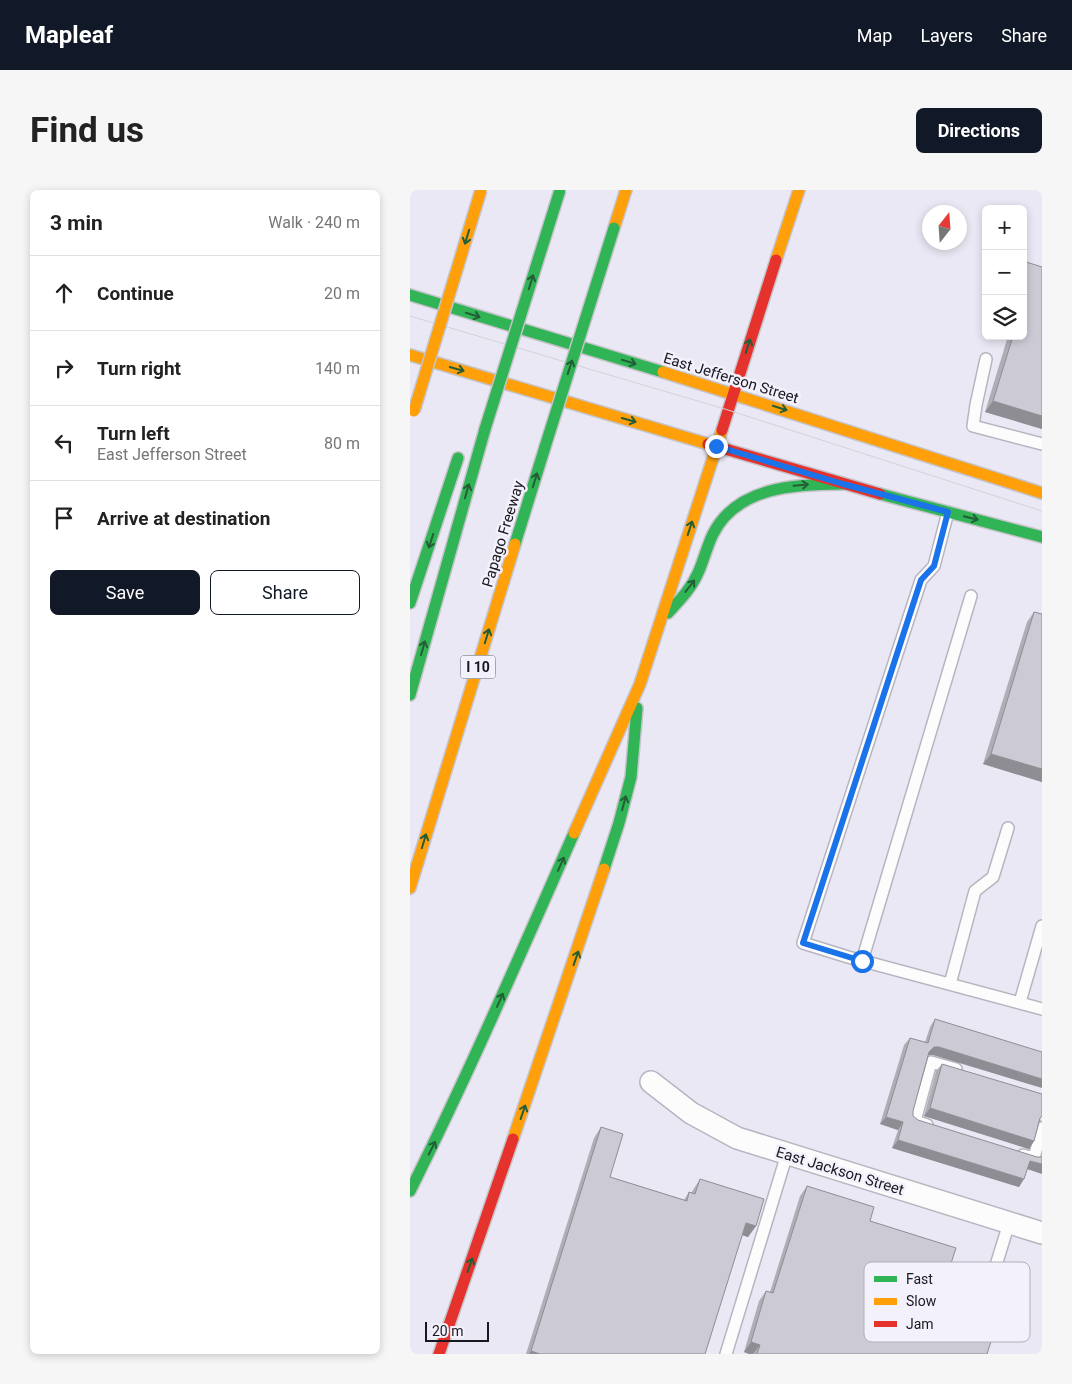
<!DOCTYPE html>
<html lang="en">
<head>
<meta charset="utf-8">
<style>
	:root { --surface:#fff; --page:#f6f6f6; --text:#222; --muted:#767676; --line:#e0e0e0; --accent:#111827 }
	body { margin:0; font-family:Roboto,sans-serif; background:var(--page); color:var(--text) }
	.controls { position:absolute; right:15px; top:15px; display:grid; overflow:hidden; border-radius:8px; box-shadow:0 2px 8px #0003 }
	.controls button { width:45px; height:45px; display:grid; place-items:center; padding:0; border:0; border-bottom:1px solid var(--line); background:var(--surface); color:var(--text); font:25px sans-serif }
	.compass { position:absolute; left:512px; top:15px; width:45px; height:45px; border-radius:50%; background:var(--surface); box-shadow:0 2px 8px #0003; rotate:17deg }
	.scale { position:absolute; left:15px; bottom:12px; width:64px; box-sizing:border-box; padding-left:5px; border:2px solid #19171f; border-top:0; font-size:14px; line-height:18px; white-space:nowrap; color:#19171f; -webkit-text-stroke:4px #f3f1fb; paint-order:stroke }
	.stop { position:absolute; width:15px; height:15px; margin:-11px; border:4px solid #1a73e8; border-radius:50%; background:#fff }
	.stop.end { background:#1a73e8; border-color:#fff; box-shadow:0 1px 5px #0008 }
	.list { margin:0; padding:0; list-style:none }
	h2 { display:flex; justify-content:space-between; align-items:center; height:65px; margin:0; padding:0 20px; font-size:21px }
	h2 small { font-size:16px; font-weight:400; color:var(--muted) }
	.list li { display:grid; grid-template-columns:32px 1fr auto; gap:15px; align-items:center; box-sizing:border-box; height:75px; padding:0 20px; border-top:1px solid var(--line) }
	.list b { display:block; font-size:19px; white-space:nowrap }
	.list p { margin:0; font-size:16px; white-space:nowrap; color:var(--muted) }
	.list em { font-size:16px; font-style:normal; color:var(--muted) }
	.actions { display:flex; gap:10px; padding:15px 20px }
	.actions a { flex:1; padding:11px 0; border:1px solid var(--accent); border-radius:8px; text-align:center; font-size:18px; color:var(--accent) }
	.actions .main { background:var(--accent); color:#fff }
	.icon { flex:none; width:28px; height:28px; fill:none; stroke:currentColor; stroke-width:2; stroke-linecap:round; stroke-linejoin:round }
	.map { position:relative; flex:none; width:632px; height:1164px; overflow:hidden; border-radius:8px }
	header { display:flex; align-items:center; gap:30px; box-sizing:border-box; height:70px; padding:0 25px; background:var(--accent); color:#fff }
	header strong { font-size:24px }
	nav { display:flex; gap:28px; margin-inline-start:auto; font-size:18px }
	.intro { display:flex; align-items:center; justify-content:space-between; box-sizing:border-box; height:120px; padding:0 30px }
	h1 { margin:0; font-size:35px }
	.button { padding:12px 22px; border-radius:8px; background:var(--accent); color:#fff; font-size:18px; font-weight:700 }
	main { display:flex; gap:30px; padding:0 30px }
	aside { flex:1; background:var(--surface); border-radius:8px; box-shadow:0 2px 8px #0003 }
	.map>svg:first-child { display:block }
	.lines { fill:none; stroke-linecap:round; stroke-linejoin:round }
	.lane-casing { stroke:#b7b5bf; stroke-width:14 }
	.street-casing { stroke:#b7b5bf; stroke-width:24 }
	.fast-casing { stroke:#c5c4ca; stroke-width:14 }
	.slow-casing { stroke:#c5c4ca; stroke-width:14 }
	.jam-casing { stroke:#c5c4ca; stroke-width:14 }
	.lane { stroke:#fcfcfd; stroke-width:11 }
	.street { stroke:#fcfcfd; stroke-width:21 }
	.fast { stroke:#30b455; stroke-width:11 }
	.slow { stroke:#ff9f0a; stroke-width:11 }
	.jam { stroke:#e5322d; stroke-width:11 }
	.tram { stroke:#d3d2d6; stroke-width:1 }
	.fast-bridge-casing { stroke:#c5c4ca; stroke-width:14; stroke-linecap:butt }
	.slow-bridge-casing { stroke:#c5c4ca; stroke-width:14; stroke-linecap:butt }
	.fast-bridge { stroke:#30b455; stroke-width:11 }
	.slow-bridge { stroke:#ff9f0a; stroke-width:11 }
	.wall { fill:#afaeb6 }
	.shaded-wall { fill:#8f8d94 }
	.building { fill:#cccad4; stroke:#8f8d94 }
	.oneway { stroke:#235e37 }
	.route { stroke:#1a73e8; stroke-width:6 }
	.labels { text-anchor:middle; dominant-baseline:central; stroke-width:5; stroke-linejoin:round; paint-order:stroke }
	.shield { fill:#f3f1fb; stroke:#5a5861; stroke-width:1 }
	.shield-label { font-size:14px; font-weight:bold; fill:#19171f }
	.street-label { font-size:15px; fill:#19171f; stroke:#f3f1fb }
	.key { fill:#f3f1fb; stroke:#b2b0b9; stroke-width:1 }
	.key-label { font-size:14px; fill:#19171f }
</style>
</head>
<body>
<header>
<strong>Mapleaf</strong>
<nav><a>Map</a><a>Layers</a><a>Share</a></nav>
</header>
<div class="intro"><h1>Find us</h1><a class="button">Directions</a></div>
<main>
<aside>
<h2>3 min<small>Walk · 240 m</small></h2>
<ul class="list">
<li><svg class="icon" aria-label="ahead" viewBox="0 0 24 24"><path d="M12 20V5M6 11l6-6 6 6"/></svg><div><b>Continue</b></div><em>20 m</em></li>
<li><svg class="icon" aria-label="right" viewBox="0 0 24 24"><path d="M7 20v-9h11M14 6l5 5-5 5"/></svg><div><b>Turn right</b></div><em>140 m</em></li>
<li><svg class="icon" aria-label="left" viewBox="0 0 24 24"><path d="M17 20v-9H6M10 6l-5 5 5 5"/></svg><div><b>Turn left</b><p>East Jefferson Street</p></div><em>80 m</em></li>
<li><svg class="icon" aria-label="arrive" viewBox="0 0 24 24"><path d="M6 21V4h12l-3 4 3 4H6"/></svg><div><b>Arrive at destination</b></div></li>
</ul>
<div class="actions"><a class="main">Save</a><a>Share</a></div>
</aside>
<div class="map">
<svg width="632" height="1164" viewBox="0 0 632 1164">
	<rect width="100%" height="100%" fill="#eae8f4"/>
	<g class="lines">
		<defs>
			<path id="lane" d="M576 169 566 215 563 236 632 254
				M538 322 524 376 511 390 393 753 438 767 632 819
				M452 771 561 406
				M540 794 565 701 583 687 598 638
				M610 812 632 736
				M517 935 505 931 521 872 546 879
				M613 965 624 968 632 938
				M575 1111 599 1033
				M316 1164 377 964"/>
			<path id="street" d="M241 892 281 923 327 948 632 1043"/>
			<path id="fast" d="M0 105 253 182
				M470 304 632 347
				M105 354 135 257
				M0 413 48 268
				M258 423C269 411 281 399 288 383 294 370 297 356 303 344 327 296 387 294 433 294
				M0 505 75 239
				M194 679 209 633 221 587 227 518
				M0 1001C59 883 111 763 164 643"/>
			<path id="slow" d="M204 38 216 0
				M366 70 389 0
				M0 165 298 254
				M253 182 632 303
				M164 643 230 494 312 240
				M0 698 105 354
				M103 949 194 679"/>
			<path id="jam" d="M312 240 366 70
				M298 254 470 304
				M29 1164 103 949"/>
		</defs>
		<use href="#lane" class="lane-casing"/>
		<use href="#street" class="street-casing"/>
		<use href="#fast" class="fast-casing"/>
		<use href="#slow" class="slow-casing"/>
		<use href="#jam" class="jam-casing"/>
		<use href="#lane" class="lane"/>
		<use href="#street" class="street"/>
		<use href="#fast" class="fast"/>
		<use href="#slow" class="slow"/>
		<use href="#jam" class="jam"/>
		<path class="tram" d="M0 126 318 220 632 321"/>
		<defs>
			<path id="fast-bridge" d="M75 239 150 0
				M135 257 204 38"/>
			<path id="slow-bridge" d="M4 221 71 0"/>
		</defs>
		<use href="#fast-bridge" class="fast-bridge-casing"/>
		<use href="#slow-bridge" class="slow-bridge-casing"/>
		<use href="#fast-bridge" class="fast-bridge"/>
		<use href="#slow-bridge" class="slow-bridge"/>
	</g>
	<path class="wall" d="M632 77V239L575 222 598 146H613Z
		M624 422 632 424V592L573 574 617 432Z
		M525 829 523 865H519L503 921V926L508 930 617 979 609 997 482 958 488 940 470 934 494 855 500 848 515 852 520 837Z
		M532 874 632 931H630L624 951 619 959 514 926 526 881Z
		M191 937 200 987 274 1010 279 1002H282L283 1000 290 989 346 1036 338 1047 332 1045 295 1164H116L184 948Z
		M397 996 460 1031 534 1095 577 1164H339L334 1162 349 1111 356 1101 360 1102 390 1006Z"/>
	<path class="shaded-wall" d="M583 211 632 226V239L575 222Z
		M581 564 632 579V592L573 574Z
		M524 857H529L632 889V898L523 865H519V862Z
		M520 918 624 951 619 959 514 926Z
		M476 927 493 932 488 940 470 934Z
		M488 950 614 989 609 997 482 958Z
		M620 971 632 974V984L614 978Z
		M336 1033 346 1036 338 1047 329 1044Z
		M341 1152 350 1155 343 1164H339L334 1162Z
		M121 1161 130 1164H119Z"/>
	<path class="building" d="M613 71 632 77V226L583 211 603 146H613Z
		M624 422 632 424V579L581 564Z
		M525 829 632 862V889L529 857H524L519 862 503 921V926L508 930 627 967H632V974L620 971 614 989 488 950 493 932 476 927 500 848 518 853Z
		M532 874 632 904V926L630 928 624 951 520 918Z
		M191 937 213 944 200 987 277 1011 279 1002 285 1004 290 989 354 1009 346 1036 336 1033 295 1164H130L121 1161Z
		M397 996 464 1017 460 1031 546 1058 534 1095 593 1114 577 1164H347L350 1155 341 1152 356 1101 363 1103Z"/>
	<defs><path id="oneway-shaft" d="M-6 0H5M1.5-3L5.5 0L1.5 3" fill="none" stroke-width="1.6" stroke-linecap="round" stroke-linejoin="round" transform="scale(1.25)"/></defs>
	<g class="oneway">
		<use href="#oneway-shaft" transform="translate(57 47) rotate(107)"/>
		<use href="#oneway-shaft" transform="translate(121 92) rotate(-73)"/>
		<use href="#oneway-shaft" transform="translate(63 125) rotate(17)"/>
		<use href="#oneway-shaft" transform="translate(338 156) rotate(-72)"/>
		<use href="#oneway-shaft" transform="translate(219 172) rotate(17)"/>
		<use href="#oneway-shaft" transform="translate(160 177) rotate(-72)"/>
		<use href="#oneway-shaft" transform="translate(47 179) rotate(16)"/>
		<use href="#oneway-shaft" transform="translate(370 218) rotate(18)"/>
		<use href="#oneway-shaft" transform="translate(219 230) rotate(16)"/>
		<use href="#oneway-shaft" transform="translate(125 290) rotate(-73)"/>
		<use href="#oneway-shaft" transform="translate(391 295) rotate(-5)"/>
		<use href="#oneway-shaft" transform="translate(57 301) rotate(-74)"/>
		<use href="#oneway-shaft" transform="translate(561 328) rotate(14)"/>
		<use href="#oneway-shaft" transform="translate(280 338) rotate(-72)"/>
		<use href="#oneway-shaft" transform="translate(21 351) rotate(108)"/>
		<use href="#oneway-shaft" transform="translate(280 396) rotate(-52)"/>
		<use href="#oneway-shaft" transform="translate(77 446) rotate(-73)"/>
		<use href="#oneway-shaft" transform="translate(13 458) rotate(-74)"/>
		<use href="#oneway-shaft" transform="translate(214 613) rotate(-75)"/>
		<use href="#oneway-shaft" transform="translate(14 651) rotate(-73)"/>
		<use href="#oneway-shaft" transform="translate(151 674) rotate(-66)"/>
		<use href="#oneway-shaft" transform="translate(166 768) rotate(-71)"/>
		<use href="#oneway-shaft" transform="translate(90 810) rotate(-66)"/>
		<use href="#oneway-shaft" transform="translate(113 922) rotate(-71)"/>
		<use href="#oneway-shaft" transform="translate(22 958) rotate(-63)"/>
		<use href="#oneway-shaft" transform="translate(60 1075) rotate(-71)"/>
	</g>
	<g class="lines">
		<path class="route" d="M306 256 433 294 538 322 524 376 511 390 393 753 452 771"/>
	</g>
	<g class="labels">
		<rect class="shield" x="50.5" y="465.5" width="35" height="23" rx="4"/>
		<g class="shield-label">
			<text x="68" y="477">I 10</text>
		</g>
		<g class="street-label">
			<text transform="translate(321 188) rotate(17)">East Jefferson Street</text>
			<text transform="translate(93 344) rotate(-73)">Papago Freeway</text>
			<text transform="translate(430 981) rotate(17)">East Jackson Street</text>
		</g>
	</g>
	<rect x="454" y="1072" width="166" height="80" rx="8" class="key"/>
	<rect x="464" y="1086" width="23" height="6" fill="#30b455"/>
	<rect x="464" y="1108" width="23" height="7" fill="#ff9f0a"/>
	<rect x="464" y="1131" width="23" height="6" fill="#e5322d"/>
	<g class="key-label">
		<text x="496" y="1094">Fast</text>
		<text x="496" y="1116">Slow</text>
		<text x="496" y="1139">Jam</text>
	</g>
</svg>
<div class="controls">
<button>+</button>
<button>−</button>
<button><svg class="icon" aria-label="layers" viewBox="0 0 24 24"><path d="M12 4l9 5-9 5-9-5zM3 14l9 5 9-5"/></svg></button>
</div>
<svg class="compass" viewBox="-18 -18 36 36"><path d="M0-13l5 13h-10z" fill="#e53935"/><path d="M0 13l5-13h-10z" fill="#767676"/></svg>
<div class="scale">20 m</div>
<div class="stop" style="left:452px;top:771px"></div>
<div class="stop end" style="left:306px;top:256px"></div>
</div>
</main>
</body>
</html>
